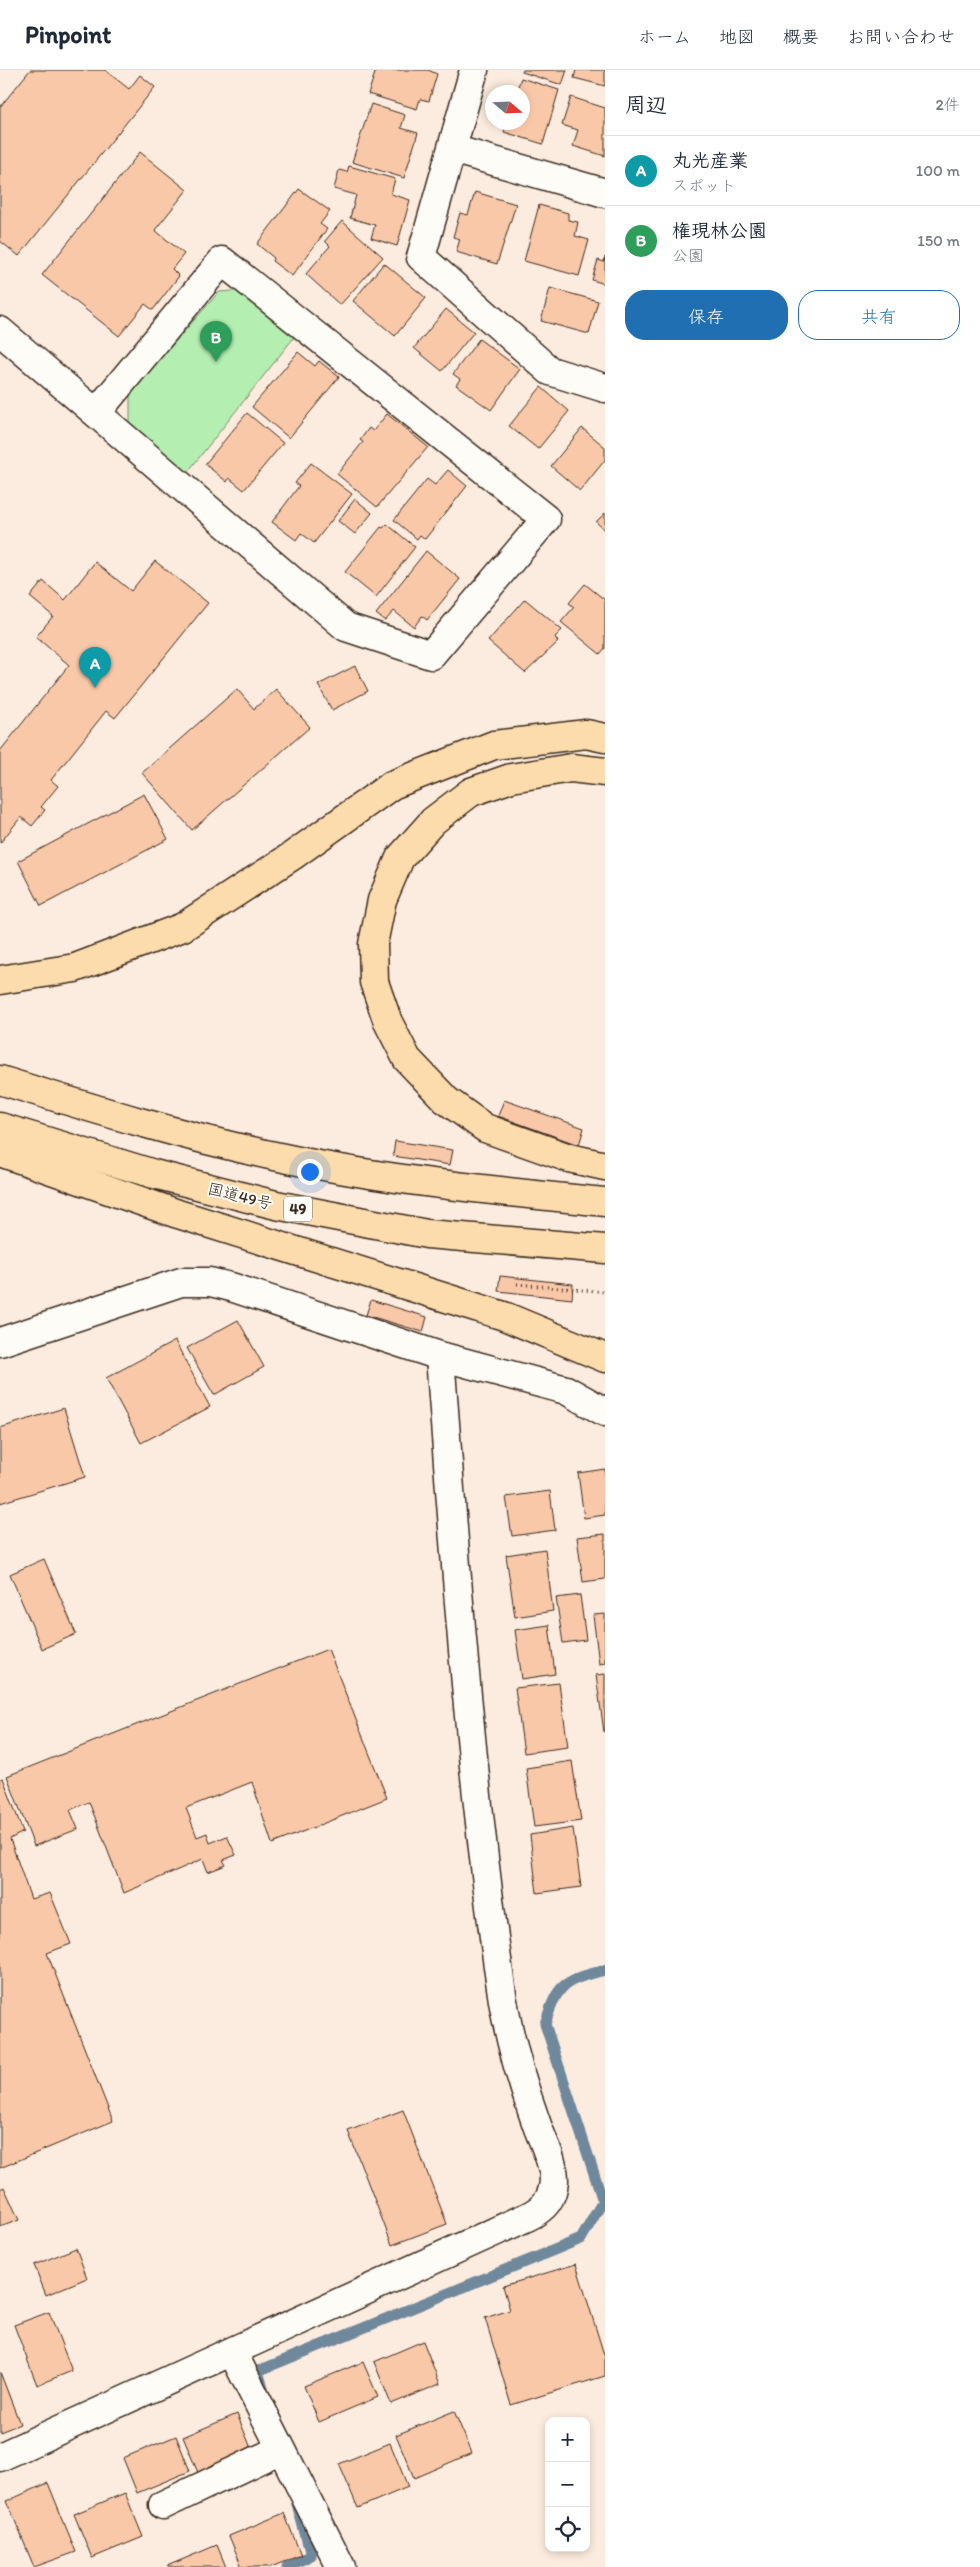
<!DOCTYPE html>
<html lang="ja">
<head>
<meta charset="utf-8">
<style>
	:root { --surface:#fff; --page:#f6f6f7; --text:#1f2937; --muted:#747a83; --line:#e0e1e3; --accent:#1f6fb2 }
	body { margin:0; font-family:Itim,"Klee One",sans-serif; background:var(--page); color:var(--text) }
	.controls { position:absolute; right:15px; bottom:15px; display:grid; overflow:hidden; border-radius:10px; box-shadow:0 2px 8px #0003 }
	.controls button { width:45px; height:45px; display:grid; place-items:center; padding:0; border:0; border-bottom:1px solid var(--line); background:var(--surface); color:var(--text); font:25px sans-serif }
	.compass { position:absolute; left:485px; top:15px; width:45px; height:45px; border-radius:50%; background:var(--surface); box-shadow:0 2px 8px #0003; rotate:109deg }
	.you { position:absolute; left:309px; top:1101px; width:18px; height:18px; margin:-12px; border:4px solid #fff; border-radius:50%; background:#1a73e8; box-shadow:0 0 0 8px #1a73e833 }
	.badge { display:grid; place-items:center; width:32px; height:32px; border-radius:50%; background:var(--accent); color:#fff; font-size:16px; font-weight:700 }
	.pin { position:absolute; translate:-50% -41px; filter:drop-shadow(0 1px 2px #0008) }
	.pin::after { content:''; position:absolute; top:26px; width:18px; height:15px; background:inherit; clip-path:polygon(0 0,100% 0,50% 100%) }
	.list { margin:0; padding:0; list-style:none }
	h2 { display:flex; justify-content:space-between; align-items:center; height:65px; margin:0; padding:0 20px; font-size:21px }
	h2 small { font-size:16px; font-weight:400; color:var(--muted) }
	.list li { display:grid; grid-template-columns:32px 1fr auto; gap:15px; align-items:center; box-sizing:border-box; height:70px; padding:0 20px; border-top:1px solid var(--line) }
	.list b { display:block; font-size:19px; white-space:nowrap }
	.list p { margin:0; font-size:16px; white-space:nowrap; color:var(--muted) }
	.list em { font-size:16px; font-style:normal; color:var(--muted) }
	.actions { display:flex; gap:10px; padding:15px 20px }
	.actions a { flex:1; padding:11px 0; border:1px solid var(--accent); border-radius:20px; text-align:center; font-size:18px; color:var(--accent) }
	.actions .main { background:var(--accent); color:#fff }
	.icon { flex:none; width:28px; height:28px; fill:none; stroke:currentColor; stroke-width:2; stroke-linecap:round; stroke-linejoin:round }
	.map { position:relative; flex:none; width:605px; height:2497px; overflow:hidden }
	header { display:flex; align-items:center; gap:30px; box-sizing:border-box; height:70px; padding:0 25px; background:var(--surface); border-bottom:1px solid var(--line) }
	header strong { font-size:24px }
	nav { display:flex; gap:28px; margin-inline-start:auto; font-size:18px }
	main { display:flex }
	aside { flex:1; background:var(--surface) }
	.map>svg:first-child { display:block }
	.green { fill:#b4eeb1; stroke:#788c68 }
	.lines { fill:none; stroke-linecap:round; stroke-linejoin:round }
	.stream { stroke:#70889c; stroke-width:11 }
	.building { fill:#f9c8a8; stroke:#3b2a1e }
	.minor-casing { stroke:#3b2a1e; stroke-width:31 }
	.trunk-casing { stroke:#3b2a1e; stroke-width:31 }
	.motorway-casing { stroke:#3b2a1e; stroke-width:31 }
	.path { stroke:#3b2a1e; stroke-width:3; stroke-dasharray:1 4; stroke-linecap:butt }
	.minor { stroke:#fdfcf7; stroke-width:28 }
	.trunk { stroke:#fcdcac; stroke-width:28 }
	.motorway { stroke:#fcdcac; stroke-width:28 }
	.labels { text-anchor:middle; dominant-baseline:central; stroke-width:4; stroke-linejoin:round; paint-order:stroke }
	.shield { fill:#fdfcf7; stroke:#75695f; stroke-width:1 }
	.shield-label { font-size:15px; font-weight:bold; fill:#3b2a1e }
	.street-label { font-size:16px; fill:#3b2a1e; stroke:#fdfcf7 }
</style>
</head>
<body>
<header>
<strong>Pinpoint</strong>
<nav><a>ホーム</a><a>地図</a><a>概要</a><a>お問い合わせ</a></nav>
</header>
<main>
<div class="map">
<svg width="605" height="2497" viewBox="0 0 605 2497">
	<rect width="100%" height="100%" fill="#fcecdf"/>
	<filter id="ink" filterUnits="userSpaceOnUse"><feTurbulence type="fractalNoise" baseFrequency=".02" numOctaves="2"/><feDisplacementMap in="SourceGraphic" scale="10" xChannelSelector="R" yChannelSelector="G"/><feConvolveMatrix kernelMatrix="1 2 1 2 8 2 1 2 1" color-interpolation-filters="sRGB"/></filter>
	<g filter="url(#ink)">
		<path class="green" d="M248 220 299 261 183 408 130 361V323L219 222Z"/>
		<g class="lines">
			<path class="stream" d="M263 2318 258 2301 581 2169 603 2131 545 1954C558 1913 563 1911 605 1900
				M287 2497 311 2485 297 2434"/>
		</g>
		<path class="building" d="M30 0H105L129 19 140 5 155 17 19 186 0 171V37Z
			M376 0H428L437 4 429 31 420 29 417 39 368 24Z
			M523 0H567L562 15 522 2Z
			M576 0H605V16L574 8Z
			M521 8 559 20 543 74 504 62 507 52H522V22H516Z
			M571 27 605 38V86L573 76 578 60 562 55Z
			M371 34 405 45 401 58 418 63 404 108 352 92Z
			M140 82 187 120 155 160 184 184 172 199 179 206 153 240 145 234 119 266 42 205Z
			M349 96 395 109 391 124 410 130 397 176 371 168 375 155 350 148 356 125 334 119 339 100 347 102Z
			M299 119 330 141 320 154 327 159 292 206 272 191 274 188 257 174Z
			M475 122 516 134 497 194 456 182 460 169 453 167 460 143 468 145Z
			M539 135 568 143V150L578 152 575 166 589 170 579 206 524 191Z
			M342 151 383 187 340 235 306 204 330 176 325 171Z
			M605 187V214L592 210 598 190 604 192Z
			M384 193 426 228 395 266 353 231Z
			M550 218 598 231 589 264 541 251Z
			M446 239 474 262 442 301 414 278Z
			M479 269 520 299 491 340 456 315 460 309 453 304Z
			M298 282 315 296 319 291 339 307 289 368 252 337Z
			M541 317 569 341 538 379 509 356Z
			M247 343 283 373 244 420 229 408 227 412 205 394Z
			M387 344 428 377 377 437 337 404 363 372 360 370 369 358 373 361Z
			M582 358 605 377V390L580 421 551 396Z
			M311 393 352 424 314 473 301 463 296 470 272 452 299 416 295 413Z
			M448 400 467 416 425 469 420 465 417 469 394 450 427 409 435 415Z
			M355 429 372 443 355 464 338 451Z
			M605 443V460L596 452Z
			M387 454 415 477 376 527 345 502 381 457 383 458Z
			M426 481 460 509 427 550 422 546 414 557 394 541 385 551 376 544Z
			M155 491 208 533 115 648 106 641 51 710 58 716 41 737 45 740 32 756 21 747 0 773V681L69 595 36 567 53 546 30 527 43 511 65 530 95 492 131 521Z
			M585 514 605 530V578L600 584 561 552 574 537 569 533Z
			M525 529 562 560 555 567 558 572 525 603 488 571Z
			M355 596 368 621 332 640 318 615Z
			M237 619 254 639 276 619 310 657 192 760 142 703Z
			M144 724 168 769 41 836 18 791Z
			M504 1030 584 1058 579 1075 498 1046Z
			M395 1071 453 1080 450 1095 393 1086Z
			M500 1206 573 1214 572 1229 498 1221Z
			M371 1230 427 1247 423 1262 366 1245Z
			M238 1250 264 1297 214 1325 187 1278Z
			M175 1271 210 1337 141 1373 106 1308Z
			M64 1338 85 1407 0 1433V1358Z
			M605 1399V1445L584 1448 578 1403Z
			M550 1421 555 1460 512 1466 506 1427Z
			M605 1464V1509L583 1512 577 1467Z
			M545 1479 553 1541 515 1547 506 1485Z
			M44 1489 76 1564 42 1579 10 1504Z
			M580 1525 586 1570 563 1573 556 1528Z
			M605 1544V1593L599 1594 593 1545Z
			M549 1555 555 1604 522 1609 515 1560Z
			M328 1579 387 1728 272 1774 252 1712 186 1738 197 1767 207 1763 210 1773 227 1766 236 1785 223 1790 226 1795 208 1802 203 1789 124 1823 89 1732 70 1740 78 1759 34 1776 7 1706Z
			M605 1604V1662H604L596 1605Z
			M559 1613 568 1677 524 1683 515 1618Z
			M572 1691 581 1751 534 1757 526 1698Z
			M3 1708 23 1762 10 1769 31 1829 50 1823 71 1874 47 1883 113 2051 0 2098V1709Z
			M573 1758 581 1817 537 1823 530 1765Z
			M403 2040 447 2154 392 2175 348 2061Z
			M4 2117 19 2150 0 2157V2119Z
			M76 2178 87 2208 46 2225 34 2195Z
			M576 2194 605 2288V2306L511 2335 485 2248 510 2240 503 2216Z
			M49 2242 72 2301 37 2315 14 2255Z
			M423 2271 440 2314 391 2334 374 2292Z
			M363 2292 378 2327 319 2352 304 2316Z
			M0 2302 20 2354 0 2362Z
			M454 2341 472 2383 414 2408 396 2365Z
			M237 2344 253 2383 199 2405 183 2367Z
			M176 2366 190 2401 137 2423 123 2388Z
			M390 2373 408 2417 358 2438 339 2394Z
			M48 2413 76 2482 34 2497 7 2431Z
			M125 2423 143 2467 92 2488 74 2444Z
			M284 2443 301 2485 271 2497H242L229 2466Z
			M217 2475 226 2497H168L167 2496Z"/>
		<g class="lines">
			<defs>
				<path id="minor" d="M474 0 421 187 550 301 605 318
					M452 79 605 123
					M0 261 346 557 431 585 546 449 222 191 97 342
					M0 1272 181 1212H210L231 1217 440 1286 566 1320 605 1342
					M233 2283 341 2497
					M0 2387 527 2147C544 2139 553 2129 554 2110 554 2092 543 2072 537 2055 523 2016 510 1972 503 1931 471 1717 456 1501 440 1286
					M163 2435 281 2379"/>
				<path id="trunk" d="M0 1010C94 1039 188 1068 284 1088 390 1111 497 1121 605 1132
					M0 1057 154 1104 276 1135 427 1164 605 1179"/>
				<path id="motorway" d="M605 702 571 698 511 708 471 722 433 751 400 788 382 830 373 874 374 912 388 952 407 989 446 1030 485 1058 569 1088 605 1096
					M0 910 75 898 183 857 292 786 392 715 494 675 586 664 605 668
					M0 1082 178 1144 504 1246 605 1288"/>
			</defs>
			<use href="#minor" class="minor-casing"/>
			<use href="#trunk" class="trunk-casing"/>
			<use href="#motorway" class="motorway-casing"/>
			<path class="path" d="M517 1214 605 1222"/>
			<use href="#minor" class="minor"/>
			<use href="#trunk" class="trunk"/>
			<use href="#motorway" class="motorway"/>
		</g>
	</g>
	<g class="labels">
		<rect class="shield" x="284" y="1126.5" width="28" height="25" rx="4"/>
		<g class="shield-label">
			<text x="298" y="1139">49</text>
		</g>
		<g class="street-label">
			<text transform="translate(240 1126) rotate(14)">国道49号</text>
		</g>
	</g>
</svg>
<div class="controls">
<button>+</button>
<button>−</button>
<button><svg class="icon" aria-label="locate" viewBox="0 0 24 24"><circle cx="12" cy="12" r="6"/><path d="M12 2v4M12 18v4M2 12h4M18 12h4"/></svg></button>
</div>
<svg class="compass" viewBox="-18 -18 36 36"><path d="M0-13l5 13h-10z" fill="#e53935"/><path d="M0 13l5-13h-10z" fill="#747a83"/></svg>
<div class="you"></div>
<div class="pin badge" style="left:95px;top:618px;background:#0f9aa8">A</div>
<div class="pin badge" style="left:216px;top:292px;background:#2e9e5b">B</div>
</div>
<aside>
<h2>周辺<small>2件</small></h2>
<ul class="list">
<li><span class="badge" style="background:#0f9aa8">A</span><div><b>丸光産業</b><p>スポット</p></div><em>100 m</em></li>
<li><span class="badge" style="background:#2e9e5b">B</span><div><b>権現林公園</b><p>公園</p></div><em>150 m</em></li>
</ul>
<div class="actions"><a class="main">保存</a><a>共有</a></div>
</aside>
</main>
</body>
</html>
